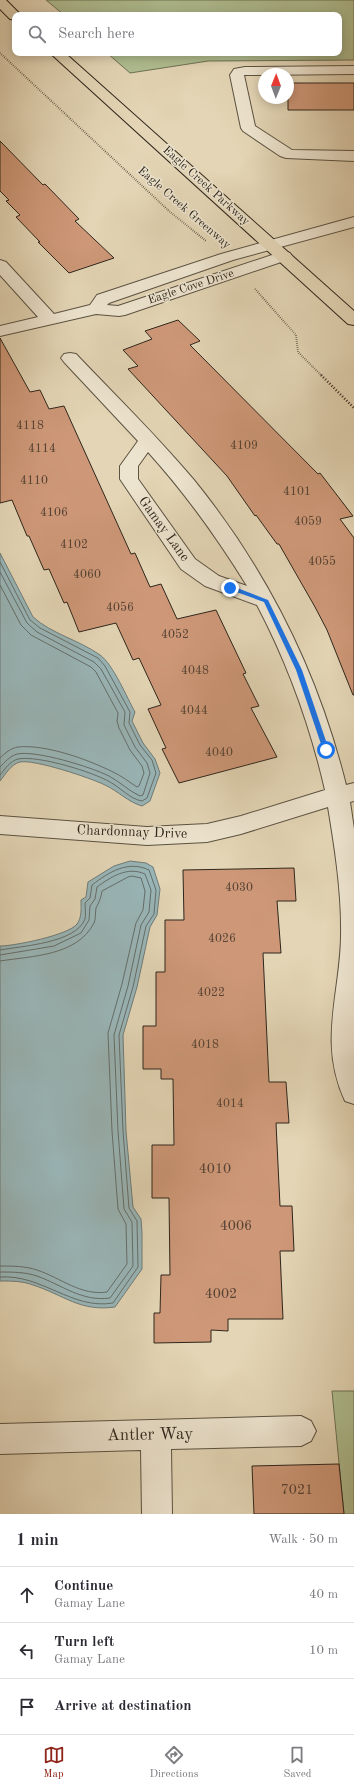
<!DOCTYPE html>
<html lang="en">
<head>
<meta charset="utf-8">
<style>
	:root { --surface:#fff; --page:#f2f2f3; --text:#2b2b33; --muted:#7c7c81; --line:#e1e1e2; --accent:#8f2418 }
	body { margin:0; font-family:"Old Standard TT",serif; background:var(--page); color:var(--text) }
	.compass { position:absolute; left:258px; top:68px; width:36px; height:36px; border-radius:50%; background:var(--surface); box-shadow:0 2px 10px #0003; rotate:1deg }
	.stop { position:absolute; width:12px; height:12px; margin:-9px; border:3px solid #1a73e8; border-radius:50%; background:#fff }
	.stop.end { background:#1a73e8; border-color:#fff; box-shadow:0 1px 4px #0008 }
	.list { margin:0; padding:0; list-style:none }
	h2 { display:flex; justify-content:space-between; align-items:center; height:52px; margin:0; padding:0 16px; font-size:17px }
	h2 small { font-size:13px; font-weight:400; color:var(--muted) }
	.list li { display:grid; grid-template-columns:26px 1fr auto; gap:12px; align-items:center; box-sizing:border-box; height:56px; padding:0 16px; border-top:1px solid var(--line) }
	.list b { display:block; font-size:15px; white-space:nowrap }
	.list p { margin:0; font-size:13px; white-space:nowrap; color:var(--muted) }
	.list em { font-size:13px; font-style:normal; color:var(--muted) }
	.icon { flex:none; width:22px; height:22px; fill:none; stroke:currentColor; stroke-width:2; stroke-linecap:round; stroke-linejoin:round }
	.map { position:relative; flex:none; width:354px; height:1514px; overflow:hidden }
	.search { position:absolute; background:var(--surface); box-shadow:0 2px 10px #0003; left:12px; right:12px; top:12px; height:44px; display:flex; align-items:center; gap:10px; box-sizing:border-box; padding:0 14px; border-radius:8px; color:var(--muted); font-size:15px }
	.sheet { height:220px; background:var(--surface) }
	nav { display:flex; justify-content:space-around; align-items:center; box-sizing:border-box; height:56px; border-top:1px solid var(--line); background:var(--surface); font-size:11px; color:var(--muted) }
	nav a { display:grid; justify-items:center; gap:2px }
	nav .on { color:var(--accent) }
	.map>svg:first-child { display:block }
	.green { fill:#afbe91; stroke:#6e7256 }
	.water { fill:#99b6b8; stroke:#6e7c7a }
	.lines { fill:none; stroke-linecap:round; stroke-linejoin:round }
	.shore { stroke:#646e6a; stroke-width:1 }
	.building { fill:#ce9878; stroke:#2e261c }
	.minor-casing { stroke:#5b5242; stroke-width:2 }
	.major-casing { stroke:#2e261c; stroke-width:2 }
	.path-far1 { stroke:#2e261c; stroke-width:2; stroke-dasharray:0.5 1.5; stroke-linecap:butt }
	.path { stroke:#2e261c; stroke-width:2.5; stroke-dasharray:1 2; stroke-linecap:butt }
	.minor { fill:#ede4cf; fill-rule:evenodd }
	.major { fill:#e3d5b5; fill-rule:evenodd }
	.route { fill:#1a73e8 }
	.labels { text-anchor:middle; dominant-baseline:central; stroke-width:3; stroke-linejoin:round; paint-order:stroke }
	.far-street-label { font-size:12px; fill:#2e261c; stroke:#ede4cf }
	.number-label { font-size:12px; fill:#564233 }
	.street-label { font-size:14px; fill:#2e261c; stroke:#ede4cf }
	.near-number-label { font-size:14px; fill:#564233 }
	.near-street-label { font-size:17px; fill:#2e261c; stroke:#ede4cf }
</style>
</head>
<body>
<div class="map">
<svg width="354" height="1514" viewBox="0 0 354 1514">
	<rect width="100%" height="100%" fill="#e3d5b5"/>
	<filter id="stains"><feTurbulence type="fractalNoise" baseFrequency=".005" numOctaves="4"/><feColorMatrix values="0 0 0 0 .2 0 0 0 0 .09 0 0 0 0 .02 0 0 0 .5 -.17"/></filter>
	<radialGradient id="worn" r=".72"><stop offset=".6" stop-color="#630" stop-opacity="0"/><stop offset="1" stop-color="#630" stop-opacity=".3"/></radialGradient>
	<path class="green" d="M46 0H354V60L208 61 130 73 107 53H339V15H64Z
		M332 1391H354V1514H344Z"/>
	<path class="water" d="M0 553 33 617C52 634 79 640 100 655 113 664 127 698 135 712L132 721 143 743 155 759 160 773 150 801 142 806C128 802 118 791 105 785 91 778 34 759 20 762 11 764 5 775 0 781Z
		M130 861 146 863 153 867 160 889 157 915 150 927 137 987 123 1035 126 1131 133 1207 141 1219 142 1233V1269L115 1307C80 1312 64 1295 33 1285 23 1281 11 1281 0 1281V946C14 946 69 935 77 924 82 917 81 909 81 900L86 897 88 882 114 866Z"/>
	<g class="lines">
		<path class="shore" d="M0 562 30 620 40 628 98 658 105 666 130 712 129 723 140 745 152 760 156 773 147 798 142 801C130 799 121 788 110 782 93 772 38 755 18 759 10 761 5 769 0 775
			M0 572 27 623 37 632 94 662 101 669 125 712 124 725 135 747 147 763 150 773 143 795 140 796C129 791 120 782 109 776 91 767 36 750 17 754 10 756 5 762 0 767
			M0 585 21 625 31 635 91 667 96 672 118 713 117 721 119 728 130 750 142 766 144 773 139 786 137 787C129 782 122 776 113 772 89 760 46 744 18 747 11 748 5 753 0 758
			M0 950C22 946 76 943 85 919 86 914 85 908 85 903L90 898 92 885C109 872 128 860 149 870L156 890 154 914 146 926 133 987 119 1035 123 1131 129 1208 137 1221 138 1267 113 1303C72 1310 42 1274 0 1277
			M0 955 54 946 81 933 89 920 90 906 95 899 97 887C111 877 127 866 145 874L151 890 149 912 141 925 128 986 114 1035 118 1131 124 1209 132 1222 133 1266 110 1298C82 1302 62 1285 37 1276 25 1272 12 1272 0 1272
			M0 961C32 956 77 956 94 923 96 919 95 913 96 908 99 902 101 898 102 891L128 877 132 876 141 878 145 891 143 910 136 923 122 984 108 1033 112 1131 118 1209 126 1224 127 1264 107 1292C81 1296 61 1278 37 1270 25 1266 12 1266 0 1266"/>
	</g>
	<path class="building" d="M288 83H354V110H288Z
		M0 141 43 185 45 184 79 219 75 221 114 258 69 273 38 242H40L16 217 20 215 6 201 9 200 0 191Z
		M178 320 200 341 190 345 318 474 320 473 353 516 340 519 354 538V695H353L327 630 315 607 279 544H277L256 515 255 516 227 476 128 369 138 366 123 350 152 339 145 331Z
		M0 338 30 392 40 390 49 409 64 406 131 554 135 553 150 587 161 584 177 619 216 610 246 673 243 674 259 706 251 708 277 757 179 783 162 749 166 748 148 709 161 705 139 658 133 660 116 623 79 632 67 602 64 603 49 569 44 570 29 536H27L12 500 0 503Z
		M294 868 296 901H277L281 953H263L269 1082H286L289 1123H276L280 1206H292L294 1251H280L283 1319H228V1331L211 1330V1342L154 1343V1313H160L161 1275H170L169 1198H152V1145H174L173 1079H161V1069H143V1026H156V972H165V920H184L183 870Z
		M339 1464 344 1514H254L252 1466Z"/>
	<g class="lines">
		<defs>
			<path id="minor" d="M354 66V74L244 75 255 126 292 150 354 151V161L286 158 280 156 243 131 241 128 230 75 234 69 245 67Z
				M354 217V227L233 260 109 303 107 305 118 306 278 253 284 251 290 253 292 256 290 259 125 315 119 316 96 314 0 336V326L38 317 0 275V260L6 262 54 314 90 305 97 295 221 254Z
				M70 353 76 354C116 396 157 436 194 480 267 570 318 672 346 785L354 783V801L350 802 354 829V1104L345 1101C318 1043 340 995 341 937 342 894 335 849 328 807L241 834 207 842 147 845 0 834V816L147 827 207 824 241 816 325 790C310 725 288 664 257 605L205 586 181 569 120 479V466L138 441 64 362 61 358 64 354ZM148 452C186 494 218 539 247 586L219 576 195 559 138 479V466Z
				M301 1416 311 1421 316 1431 311 1441 301 1446 171 1449 172 1514H142L141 1450 0 1454V1424Z"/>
			<path id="major" d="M0 0H6L21 15H15V20L10 19 0 9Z
				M50 53H65L354 311V325L348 324Z"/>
		</defs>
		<use href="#minor" class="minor-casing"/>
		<use href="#major" class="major-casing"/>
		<path class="path-far1" d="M0 53 169 211 206 241
			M255 289 296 335 298 352 322 376"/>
		<path class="path" d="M321 375 354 408"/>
		<use href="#minor" class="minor"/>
		<use href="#major" class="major"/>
	</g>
	<path class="route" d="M228 586H232L268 600 302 670 329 750 328 751 326 752 323 750 296 670 264 602 228 589Z"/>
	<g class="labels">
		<g class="far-street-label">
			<text transform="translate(206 186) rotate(42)">Eagle Creek Parkway</text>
			<text transform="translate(184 208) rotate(41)">Eagle Creek Greenway</text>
			<text transform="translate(191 287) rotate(-18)">Eagle Cove Drive</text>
		</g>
		<g class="number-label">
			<text x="30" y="426">4118</text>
			<text x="244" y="446">4109</text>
			<text x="42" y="449">4114</text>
			<text x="34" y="481">4110</text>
			<text x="297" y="492">4101</text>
			<text x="54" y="513">4106</text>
			<text x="308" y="522">4059</text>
			<text x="74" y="545">4102</text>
			<text x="322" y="562">4055</text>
			<text x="87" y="575">4060</text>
			<text x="120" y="608">4056</text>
			<text x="175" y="635">4052</text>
			<text x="195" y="671">4048</text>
			<text x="194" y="711">4044</text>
			<text x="219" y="753">4040</text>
			<text x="239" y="888">4030</text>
			<text x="222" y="939">4026</text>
			<text x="211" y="993">4022</text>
			<text x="205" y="1045">4018</text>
			<text x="230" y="1104">4014</text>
		</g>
		<g class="street-label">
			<text transform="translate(164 529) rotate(54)">Gamay Lane</text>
			<text transform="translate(132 832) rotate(2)">Chardonnay Drive</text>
		</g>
		<g class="near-number-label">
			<text x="215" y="1169">4010</text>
			<text x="236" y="1226">4006</text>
			<text x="221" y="1294">4002</text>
			<text x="297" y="1490">7021</text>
		</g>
		<g class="near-street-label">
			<text transform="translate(150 1435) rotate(-1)">Antler Way</text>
		</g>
	</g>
	<rect width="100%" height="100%" filter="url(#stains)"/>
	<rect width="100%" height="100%" fill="url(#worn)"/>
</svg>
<svg class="compass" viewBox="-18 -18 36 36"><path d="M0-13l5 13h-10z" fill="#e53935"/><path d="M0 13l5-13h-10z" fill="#7c7c81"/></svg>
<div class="stop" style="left:326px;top:750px"></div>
<div class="stop end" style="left:230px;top:588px"></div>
<div class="search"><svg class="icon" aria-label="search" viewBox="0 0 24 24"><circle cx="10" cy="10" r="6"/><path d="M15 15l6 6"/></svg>Search here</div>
</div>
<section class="sheet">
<h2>1 min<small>Walk · 50 m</small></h2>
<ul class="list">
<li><svg class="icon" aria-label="ahead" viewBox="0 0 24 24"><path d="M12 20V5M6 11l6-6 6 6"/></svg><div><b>Continue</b><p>Gamay Lane</p></div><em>40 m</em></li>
<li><svg class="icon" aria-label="left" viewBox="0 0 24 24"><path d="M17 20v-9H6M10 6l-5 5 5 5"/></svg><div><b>Turn left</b><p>Gamay Lane</p></div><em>10 m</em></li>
<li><svg class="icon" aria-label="arrive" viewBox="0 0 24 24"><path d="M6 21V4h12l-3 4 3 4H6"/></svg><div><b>Arrive at destination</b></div></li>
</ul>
</section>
<nav>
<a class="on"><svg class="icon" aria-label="map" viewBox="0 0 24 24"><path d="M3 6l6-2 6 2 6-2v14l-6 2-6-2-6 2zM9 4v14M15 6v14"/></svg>Map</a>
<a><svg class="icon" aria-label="directions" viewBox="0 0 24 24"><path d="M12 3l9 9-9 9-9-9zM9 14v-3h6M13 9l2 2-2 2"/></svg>Directions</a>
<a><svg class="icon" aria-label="saved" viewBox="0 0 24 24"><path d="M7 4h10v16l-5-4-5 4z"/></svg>Saved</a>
</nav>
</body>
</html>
